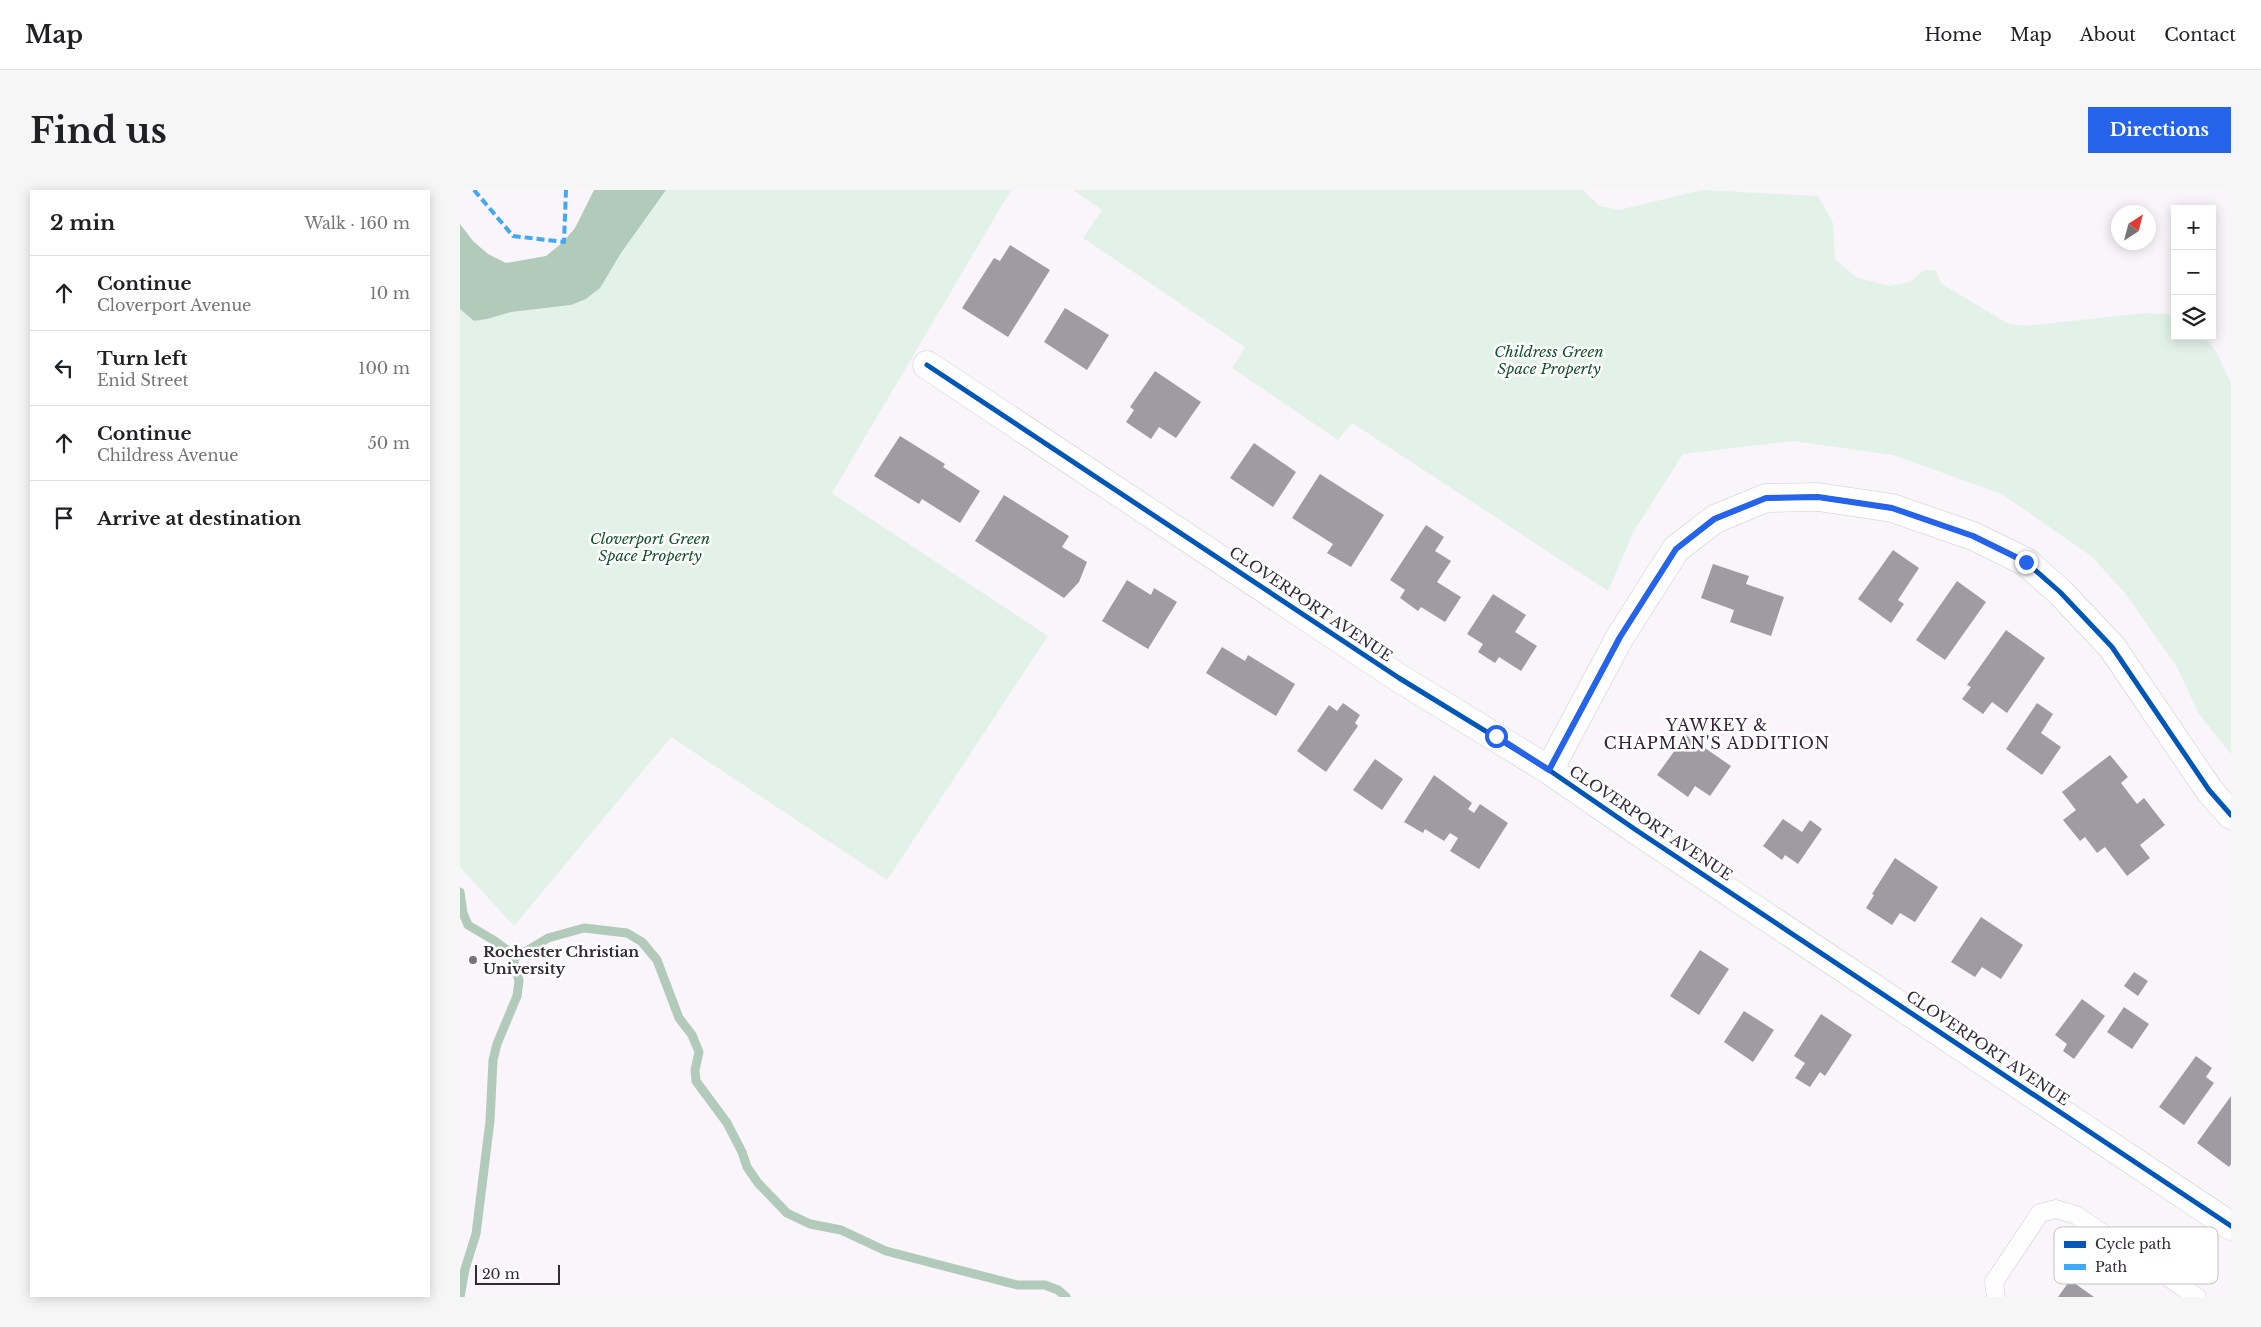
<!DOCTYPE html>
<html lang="en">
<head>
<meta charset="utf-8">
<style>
	:root { --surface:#fff; --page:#f6f6f6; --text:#202124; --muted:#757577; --line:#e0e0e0; --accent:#2563eb }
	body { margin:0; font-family:"Libre Baskerville",serif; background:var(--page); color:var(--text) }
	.controls { position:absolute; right:15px; top:15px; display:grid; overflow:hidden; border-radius:0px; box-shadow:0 2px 12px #0003 }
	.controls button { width:45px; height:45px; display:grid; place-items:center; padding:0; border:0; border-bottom:1px solid var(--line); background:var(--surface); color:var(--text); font:25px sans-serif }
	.compass { position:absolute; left:1651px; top:15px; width:45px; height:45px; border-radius:50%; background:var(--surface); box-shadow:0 2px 12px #0003; rotate:36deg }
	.scale { position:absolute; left:15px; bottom:12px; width:85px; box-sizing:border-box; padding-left:5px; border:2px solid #322a36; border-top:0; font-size:14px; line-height:18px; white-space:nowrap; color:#322a36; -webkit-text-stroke:4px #fff; paint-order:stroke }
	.stop { position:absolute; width:15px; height:15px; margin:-11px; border:4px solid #2563eb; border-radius:50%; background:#fff }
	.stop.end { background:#2563eb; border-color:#fff; box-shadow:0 1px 5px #0008 }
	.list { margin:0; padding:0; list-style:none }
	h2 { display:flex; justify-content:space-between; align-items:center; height:65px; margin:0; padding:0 20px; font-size:21px }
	h2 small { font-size:16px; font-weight:400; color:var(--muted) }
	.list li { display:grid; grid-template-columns:32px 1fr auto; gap:15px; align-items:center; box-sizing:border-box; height:75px; padding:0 20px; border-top:1px solid var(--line) }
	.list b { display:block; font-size:19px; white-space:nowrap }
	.list p { margin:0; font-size:16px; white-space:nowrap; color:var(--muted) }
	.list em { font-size:16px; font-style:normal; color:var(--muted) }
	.icon { flex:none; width:28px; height:28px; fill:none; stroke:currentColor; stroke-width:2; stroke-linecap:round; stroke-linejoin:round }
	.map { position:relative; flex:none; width:1771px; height:1107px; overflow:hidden; border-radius:0px }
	header { display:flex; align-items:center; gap:30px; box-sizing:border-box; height:70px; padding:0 25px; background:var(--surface); border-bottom:1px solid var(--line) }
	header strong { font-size:24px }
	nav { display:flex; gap:28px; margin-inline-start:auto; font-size:18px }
	.intro { display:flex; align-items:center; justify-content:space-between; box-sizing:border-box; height:120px; padding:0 30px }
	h1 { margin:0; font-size:35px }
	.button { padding:12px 22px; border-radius:0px; background:var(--accent); color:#fff; font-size:18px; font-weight:700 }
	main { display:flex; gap:30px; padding:0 30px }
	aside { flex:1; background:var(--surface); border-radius:0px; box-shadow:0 2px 12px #0003 }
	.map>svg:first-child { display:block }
	.green { fill:#e2f2e8 }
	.water { fill:#b2caba }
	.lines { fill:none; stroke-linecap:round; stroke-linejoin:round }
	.stream { stroke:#b2caba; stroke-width:9 }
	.building { fill:#a09ba3 }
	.lane-casing { stroke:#d0cbd3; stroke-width:19 }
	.street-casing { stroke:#d0cbd3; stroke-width:29 }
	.lane { stroke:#fefefe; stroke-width:18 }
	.street { stroke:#fefefe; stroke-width:28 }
	.quiet { stroke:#3fa9f5; stroke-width:4; stroke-dasharray:8 4; stroke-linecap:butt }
	.cycleway-casing { stroke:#fff; stroke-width:8 }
	.cycleway { stroke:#0057b8; stroke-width:5 }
	.route { stroke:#2563eb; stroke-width:6 }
	.poi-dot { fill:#78717b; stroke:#fff; stroke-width:2 }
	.labels { text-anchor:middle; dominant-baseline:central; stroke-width:5; stroke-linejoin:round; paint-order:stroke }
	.park-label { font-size:15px; font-style:italic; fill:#134f2d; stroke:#fff }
	.street-label { font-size:15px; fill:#322a36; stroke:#fff }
	.poi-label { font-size:15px; font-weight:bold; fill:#322a36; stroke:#fff; text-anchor:start }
	.neighbourhood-label { font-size:16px; letter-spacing:1px; fill:#33223a; stroke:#fff }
	.key { fill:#fff; stroke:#c2bfc3; stroke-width:1 }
	.key-label { font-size:14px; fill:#322a36 }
</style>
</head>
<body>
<header>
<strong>Map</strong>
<nav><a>Home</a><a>Map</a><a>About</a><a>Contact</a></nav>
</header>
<div class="intro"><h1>Find us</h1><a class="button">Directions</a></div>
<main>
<aside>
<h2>2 min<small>Walk · 160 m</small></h2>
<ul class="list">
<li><svg class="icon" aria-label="ahead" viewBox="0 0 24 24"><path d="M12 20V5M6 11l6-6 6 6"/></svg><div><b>Continue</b><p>Cloverport Avenue</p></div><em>10 m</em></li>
<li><svg class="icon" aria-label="left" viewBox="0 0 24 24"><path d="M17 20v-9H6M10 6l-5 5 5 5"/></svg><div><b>Turn left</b><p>Enid Street</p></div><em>100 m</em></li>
<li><svg class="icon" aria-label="ahead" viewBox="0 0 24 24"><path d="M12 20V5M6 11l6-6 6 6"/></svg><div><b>Continue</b><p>Childress Avenue</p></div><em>50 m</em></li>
<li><svg class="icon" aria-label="arrive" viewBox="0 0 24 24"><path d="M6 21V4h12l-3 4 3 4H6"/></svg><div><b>Arrive at destination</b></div></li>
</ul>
</aside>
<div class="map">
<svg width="1771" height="1107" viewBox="0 0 1771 1107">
	<rect width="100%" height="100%" fill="#f9f5fb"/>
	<path class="green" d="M206 0H551L372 303 588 446 427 690 211 547 54 736 0 677V119L14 131 27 129 51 122 111 115 126 109 140 97 161 63Z
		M613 0H1123L1140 16 1159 20 1242 0 1358 6 1373 33 1375 69 1396 87 1429 96 1450 92 1464 80H1475L1482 94 1547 133 1564 136 1685 123 1715 125V146H1743L1757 163 1771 193V564L1739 524 1717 477 1665 403 1631 366 1542 304 1433 265 1333 251 1223 264 1174 341 1148 401 892 233 878 250 772 178 785 157 623 48 642 20Z"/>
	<path class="water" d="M134 0H206L161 63 140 98 126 109 111 115 51 122 27 129 14 131 0 119V34L13 51 28 64 46 73 86 66 102 53 115 38Z"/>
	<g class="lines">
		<path class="stream" d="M0 702 3 723 8 735 35 751 52 764 59 791 57 806 37 854 33 870 30 931 16 1044 5 1079 0 1107
			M53 769 88 748 124 738 167 743 182 752 197 770 219 828 232 845 239 862 235 880 236 891 267 933 282 962 287 977 298 993 327 1023 350 1034 381 1040 426 1061 557 1095H585L598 1100 606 1107"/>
	</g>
	<path class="building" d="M550 55 590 80 548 147 502 118 534 68 540 71Z
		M605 118 649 145 627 180 584 152Z
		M695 181 741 212 716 248 699 237 691 249 666 232 674 220 670 217Z
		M440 246 485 274 483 277 520 301 500 333 462 309 459 314 414 286Z
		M794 253 836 282 813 317 770 288Z
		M860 284 924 325 891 377 867 363 873 354 832 328Z
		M544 305 609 346 602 357 627 372 619 392 604 408 515 351Z
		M966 335 984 347 975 361 991 371 977 392 1001 407 985 432 961 417 958 421 940 408 945 400 930 390Z
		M1433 360 1459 378 1438 410 1444 414 1431 433 1398 409Z
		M1253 374 1289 386 1286 394 1324 407 1311 446 1270 432 1274 420 1241 408Z
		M667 390 691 405 694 398 717 412 688 459 642 431Z
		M1497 391 1526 412 1485 470 1456 450Z
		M1033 404 1066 425 1055 442 1077 456 1061 481 1039 467 1035 473 1018 462 1023 454 1007 444Z
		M1546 440 1585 468 1547 523 1532 512 1523 524 1502 509 1511 497 1507 495Z
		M762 457 785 471 788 465 835 494 816 526 746 483Z
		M883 513 900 525 895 533 898 536 866 582 837 561 869 515 877 521Z
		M1577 513 1593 524 1581 543 1601 557 1582 585 1546 559Z
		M1226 545 1271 576 1250 606 1235 596 1228 607 1197 585Z
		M1650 565 1668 587 1661 593 1677 614 1684 608 1705 635 1680 655 1690 668 1667 686 1645 657 1637 663 1625 647 1620 651 1603 630 1616 620 1602 602Z
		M915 569 943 589 922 620 893 600Z
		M974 585 1012 613 1008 619 1014 623 1020 614 1048 633 1019 679 990 661 998 648 990 643 984 651 965 639 963 643 944 632Z
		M1323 629 1342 642 1350 630 1362 639 1338 674 1325 665 1322 670 1303 656Z
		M1435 668 1478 697 1455 732 1440 723 1432 735 1406 718 1414 705 1412 704Z
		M1521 727 1563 755 1541 789 1522 777 1515 787 1491 772Z
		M1240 760 1269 779 1239 825 1210 806Z
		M1674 782 1688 791 1678 806 1664 796Z
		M1622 809 1645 826 1614 869 1603 861 1607 854 1595 845Z
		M1664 817 1689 834 1672 859 1647 842Z
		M1284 821 1314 840 1293 872 1264 852Z
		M1361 824 1392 845 1365 886 1360 882 1350 897 1335 888 1345 873 1334 866Z
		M1736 866 1752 878 1746 887 1754 893 1724 935 1699 917Z
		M1771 906V974L1769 977 1737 953Z
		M1610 1090 1634 1107H1598Z"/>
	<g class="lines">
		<defs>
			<path id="lane" d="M1536 1107 1534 1092 1580 1023 1596 1019 1616 1025 1737 1107"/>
			<path id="street" d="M467 175 939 488 1089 580 1176 640 1771 1036
				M1089 580 1160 447 1216 359 1255 329 1306 308 1358 307 1432 318 1513 346 1566 372 1600 402 1652 457 1749 600 1771 625"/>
		</defs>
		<use href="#lane" class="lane-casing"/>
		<use href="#street" class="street-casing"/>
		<use href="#lane" class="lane"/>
		<use href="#street" class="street"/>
		<path class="quiet" d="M14 0 53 46 104 52 106 0"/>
		<defs>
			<path id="cycleway" d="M467 175 939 488 1089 580 1176 640 1771 1036
				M1089 580 1160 447 1216 359 1255 329 1306 308 1358 307 1432 318 1513 346 1566 372 1600 402 1652 457 1749 600 1771 625"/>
		</defs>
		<use href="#cycleway" class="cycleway-casing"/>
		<use href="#cycleway" class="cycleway"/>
	</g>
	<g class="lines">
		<path class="route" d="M1036 546 1089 580 1160 447 1216 359 1254 329 1306 308 1358 307 1432 318 1513 346 1566 372"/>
	</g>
	<circle class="poi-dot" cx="13" cy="770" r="5"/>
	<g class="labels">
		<g class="park-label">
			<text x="1089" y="161">Childress Green<tspan x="1089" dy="17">Space Property</tspan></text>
			<text x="190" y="348">Cloverport Green<tspan x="190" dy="17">Space Property</tspan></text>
		</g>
		<g class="street-label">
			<text transform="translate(851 414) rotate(34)">CLOVERPORT AVENUE</text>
			<text transform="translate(1191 633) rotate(34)">CLOVERPORT AVENUE</text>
			<text transform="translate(1528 858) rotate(34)">CLOVERPORT AVENUE</text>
		</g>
		<g class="poi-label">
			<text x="23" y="761">Rochester Christian<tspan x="23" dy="17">University</tspan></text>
		</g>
		<g class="neighbourhood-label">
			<text x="1257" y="535">YAWKEY &amp;<tspan x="1257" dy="18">CHAPMAN'S ADDITION</tspan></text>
		</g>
	</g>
	<rect x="1594" y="1037" width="164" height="57" rx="8" class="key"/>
	<rect x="1604" y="1051" width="22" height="7" fill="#0057b8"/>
	<rect x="1604" y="1074" width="22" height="6" fill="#3fa9f5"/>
	<g class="key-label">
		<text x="1635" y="1059">Cycle path</text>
		<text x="1635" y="1082">Path</text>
	</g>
</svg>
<div class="controls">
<button>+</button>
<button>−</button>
<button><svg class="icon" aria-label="layers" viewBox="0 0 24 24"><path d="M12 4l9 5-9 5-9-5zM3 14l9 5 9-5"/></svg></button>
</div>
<svg class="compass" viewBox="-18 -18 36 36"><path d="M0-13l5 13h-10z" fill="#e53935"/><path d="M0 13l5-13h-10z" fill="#757577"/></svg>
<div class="scale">20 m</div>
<div class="stop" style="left:1036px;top:546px"></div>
<div class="stop end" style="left:1566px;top:372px"></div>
</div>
</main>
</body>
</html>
